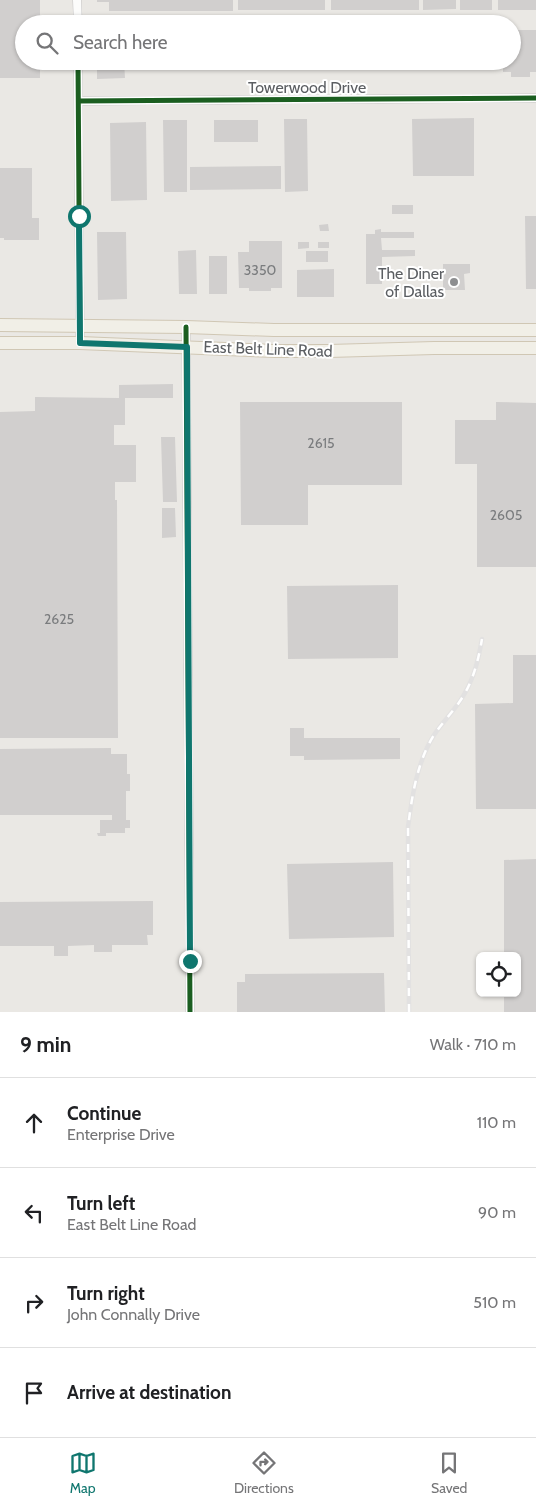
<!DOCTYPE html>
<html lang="en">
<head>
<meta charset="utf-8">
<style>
	:root { --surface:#fff; --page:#f6f6f6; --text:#202124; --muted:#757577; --line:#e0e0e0; --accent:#0f766e }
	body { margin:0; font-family:Cabin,sans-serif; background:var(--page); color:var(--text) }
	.controls { position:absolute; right:15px; bottom:15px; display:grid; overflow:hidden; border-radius:8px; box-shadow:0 1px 4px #0004 }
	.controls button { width:45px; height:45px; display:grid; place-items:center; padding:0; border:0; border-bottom:1px solid var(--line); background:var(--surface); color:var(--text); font:25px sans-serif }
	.stop { position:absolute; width:15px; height:15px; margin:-11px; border:4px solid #0f766e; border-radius:50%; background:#fff }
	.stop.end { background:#0f766e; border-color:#fff; box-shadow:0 1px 5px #0008 }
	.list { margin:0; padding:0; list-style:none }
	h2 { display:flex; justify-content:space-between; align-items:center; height:65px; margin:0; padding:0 20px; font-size:21px }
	h2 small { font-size:16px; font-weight:400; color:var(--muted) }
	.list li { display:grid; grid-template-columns:32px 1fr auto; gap:15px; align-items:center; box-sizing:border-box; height:90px; padding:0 20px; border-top:1px solid var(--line) }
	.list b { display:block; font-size:19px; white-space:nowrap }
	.list p { margin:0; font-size:16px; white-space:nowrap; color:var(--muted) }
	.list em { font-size:16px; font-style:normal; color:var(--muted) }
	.icon { flex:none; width:28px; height:28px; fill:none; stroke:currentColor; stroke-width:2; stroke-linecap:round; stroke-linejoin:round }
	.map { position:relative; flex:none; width:536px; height:1012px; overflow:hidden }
	.search { position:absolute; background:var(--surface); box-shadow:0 1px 4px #0004; left:15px; right:15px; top:15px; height:55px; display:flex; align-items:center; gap:12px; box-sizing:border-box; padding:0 18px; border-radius:28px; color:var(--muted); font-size:19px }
	.sheet { height:425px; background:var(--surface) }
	nav { display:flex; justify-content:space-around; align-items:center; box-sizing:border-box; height:70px; border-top:1px solid var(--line); background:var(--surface); font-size:14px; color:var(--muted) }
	nav a { display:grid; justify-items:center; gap:2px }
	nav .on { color:var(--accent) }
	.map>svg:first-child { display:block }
	.building { fill:#d1cfce }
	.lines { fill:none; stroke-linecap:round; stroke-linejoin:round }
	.minor-casing { stroke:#c6c5c5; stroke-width:9 }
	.primary-casing { stroke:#d0c7b4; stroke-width:14 }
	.minor { stroke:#fcfcfb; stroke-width:8 }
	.primary { stroke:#f1efe7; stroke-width:12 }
	.rail-casing { stroke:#e2e1e1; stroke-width:4.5 }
	.rail { stroke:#fff; stroke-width:2.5; stroke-dasharray:8; stroke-linecap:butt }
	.cycleway-casing { stroke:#fff; stroke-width:8 }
	.cycleway { stroke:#1b5e20; stroke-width:5 }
	.route { stroke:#0f766e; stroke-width:6 }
	.poi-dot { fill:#8d8e90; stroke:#fff; stroke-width:2 }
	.labels { text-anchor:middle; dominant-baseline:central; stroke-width:4; stroke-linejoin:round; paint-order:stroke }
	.number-label { font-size:14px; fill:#7a7c7e }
	.street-label { font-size:16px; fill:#5b5e62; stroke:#fff }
	.poi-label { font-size:16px; fill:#5b5e62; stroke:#fff; text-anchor:end }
</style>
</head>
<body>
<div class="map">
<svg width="536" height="1012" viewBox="0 0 536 1012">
	<rect width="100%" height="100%" fill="#eae8e4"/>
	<path class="building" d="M0 0H40V24H24V61H40V78H0Z
		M97 0H233V11H109V2H97Z
		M238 0H325V10H238Z
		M331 0H419V10H331Z
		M423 0H456V9L423 10Z
		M460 0H492V10H460Z
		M498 0H536V10H498Z
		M387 16V24H367V17Z
		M414 16V24H391V17Z
		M491 16V24H419V17Z
		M278 17V24H258V18Z
		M282 17H326V24H282Z
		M330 17H363V24H330Z
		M155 18H179V24H156Z
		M183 18H203V24H183Z
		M230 18V24H207V19Z
		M234 18H254V24H235Z
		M109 19H124V24H109Z
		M128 19H151V24H128Z
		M512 30H536V72H530V77H511V72H503V61H512Z
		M97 61H124L125 78 97 79Z
		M129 61H152V66H129Z
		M156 61H180V66H156Z
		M183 61H203V66H183Z
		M207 61H231V66H207Z
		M235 61H255V65L235 66Z
		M259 61H279V66H259Z
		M282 61H326V65L282 66Z
		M331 61H364V66H331Z
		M368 61H388V65L368 66Z
		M392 61H415V65H392Z
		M419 61H492V66L419 67Z
		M474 118V176H413L412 119Z
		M284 119H307L308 191 285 192Z
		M163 120H187V192H164Z
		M214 120H258V142H214Z
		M146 122 147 200 111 201 110 123Z
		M281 166V189L190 190V167Z
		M0 168H32V218H39V240H4V238H0Z
		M392 205H413V214H392Z
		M525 216H536V289H526Z
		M328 224 329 231H320L319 225Z
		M381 229V232H414V238H381L382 250H415V256L382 257V284H366V234H375V230Z
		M97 232H126L127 299 98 300Z
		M249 241H282V288H271V291H249V288H239L238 252H249Z
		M298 242H309V248L298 249Z
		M318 242H329V248H318Z
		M196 250 197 294H179L178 251Z
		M306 251H328V262H306Z
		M209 256H227V294H209Z
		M443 264H470V273L464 274 465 290H443Z
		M334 269V297H297V270Z
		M173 384V398H125V425H114V445H136V482H115V500H117L118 738H0V412L35 411V397L119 398V385Z
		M240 402H402V485H308V525H241Z
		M496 402 536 403V567H477V464H455V420H496Z
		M161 437H175L177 502H163Z
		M162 508H175L176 537 162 538Z
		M398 585V658L288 659 287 586Z
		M513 655H536V809H476L475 704 513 703Z
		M290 728H304V738H400V759L304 760V756H290Z
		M111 748V754H127V774H130V791H126V820H130V828H125V833H106V836H98L97 833H100V820H112V815H0V749Z
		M536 859V1012H504V993H517V956H504V860Z
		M393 862 394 937 289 939 287 864Z
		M153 901V935H147L148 945H112V952H94V945L68 946V956H54V946H0V902Z
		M384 973 385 1012H237V982H245V974Z"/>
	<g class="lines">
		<defs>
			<path id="minor" d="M77 0 78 24
				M78 61 80 343
				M79 101 536 98
				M186 327 190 1012"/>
			<path id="primary" d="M0 325 186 327 274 330H536
				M0 343H80L275 351H329L434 348H536"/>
		</defs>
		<use href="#minor" class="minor-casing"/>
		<use href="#primary" class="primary-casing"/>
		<use href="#minor" class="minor"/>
		<use href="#primary" class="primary"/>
		<defs>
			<path id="rail" d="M409 1012 408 827C412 796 417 762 434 735 442 723 452 713 460 701 473 682 478 662 482 639"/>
		</defs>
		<use href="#rail" class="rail-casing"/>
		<use href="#rail" class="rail"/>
		<defs>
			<path id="cycleway" d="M78 61 80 343
				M79 101 536 98
				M186 327 190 1012"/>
		</defs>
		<use href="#cycleway" class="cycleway-casing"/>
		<use href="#cycleway" class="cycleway"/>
	</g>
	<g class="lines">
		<path class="route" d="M79 216 80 343 187 347 190 961"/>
	</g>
	<circle class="poi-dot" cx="454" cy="282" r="5"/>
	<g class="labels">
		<g class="number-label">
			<text x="260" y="270">3350</text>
			<text x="321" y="443">2615</text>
			<text x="506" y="515">2605</text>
			<text x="59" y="619">2625</text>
		</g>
		<g class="street-label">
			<text x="307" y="87">Towerwood Drive</text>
			<text transform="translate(268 349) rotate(2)">East Belt Line Road</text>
		</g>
		<g class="poi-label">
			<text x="444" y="273">The Diner<tspan x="444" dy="18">of Dallas</tspan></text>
		</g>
	</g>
</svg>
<div class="controls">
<button><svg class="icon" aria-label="locate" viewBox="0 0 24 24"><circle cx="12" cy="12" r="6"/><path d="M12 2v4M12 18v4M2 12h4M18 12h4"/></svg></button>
</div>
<div class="stop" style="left:79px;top:216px"></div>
<div class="stop end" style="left:190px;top:961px"></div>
<div class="search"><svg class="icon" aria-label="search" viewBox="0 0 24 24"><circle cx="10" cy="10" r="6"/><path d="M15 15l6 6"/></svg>Search here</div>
</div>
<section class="sheet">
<h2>9 min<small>Walk · 710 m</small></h2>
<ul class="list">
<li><svg class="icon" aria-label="ahead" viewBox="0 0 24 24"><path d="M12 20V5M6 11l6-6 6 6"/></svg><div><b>Continue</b><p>Enterprise Drive</p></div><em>110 m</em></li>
<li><svg class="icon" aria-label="left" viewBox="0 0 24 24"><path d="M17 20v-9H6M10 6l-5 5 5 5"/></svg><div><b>Turn left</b><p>East Belt Line Road</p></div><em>90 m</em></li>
<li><svg class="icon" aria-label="right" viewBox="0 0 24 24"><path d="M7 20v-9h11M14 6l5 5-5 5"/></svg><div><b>Turn right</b><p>John Connally Drive</p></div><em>510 m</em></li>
<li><svg class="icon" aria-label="arrive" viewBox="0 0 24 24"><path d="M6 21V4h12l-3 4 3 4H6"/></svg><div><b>Arrive at destination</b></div></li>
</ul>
</section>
<nav>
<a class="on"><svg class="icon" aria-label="map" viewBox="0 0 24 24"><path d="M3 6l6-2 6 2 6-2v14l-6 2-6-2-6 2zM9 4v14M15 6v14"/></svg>Map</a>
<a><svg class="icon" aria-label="directions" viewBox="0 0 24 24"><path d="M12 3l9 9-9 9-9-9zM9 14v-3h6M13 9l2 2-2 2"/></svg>Directions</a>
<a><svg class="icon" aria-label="saved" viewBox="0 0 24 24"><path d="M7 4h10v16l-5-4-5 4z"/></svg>Saved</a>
</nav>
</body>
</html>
